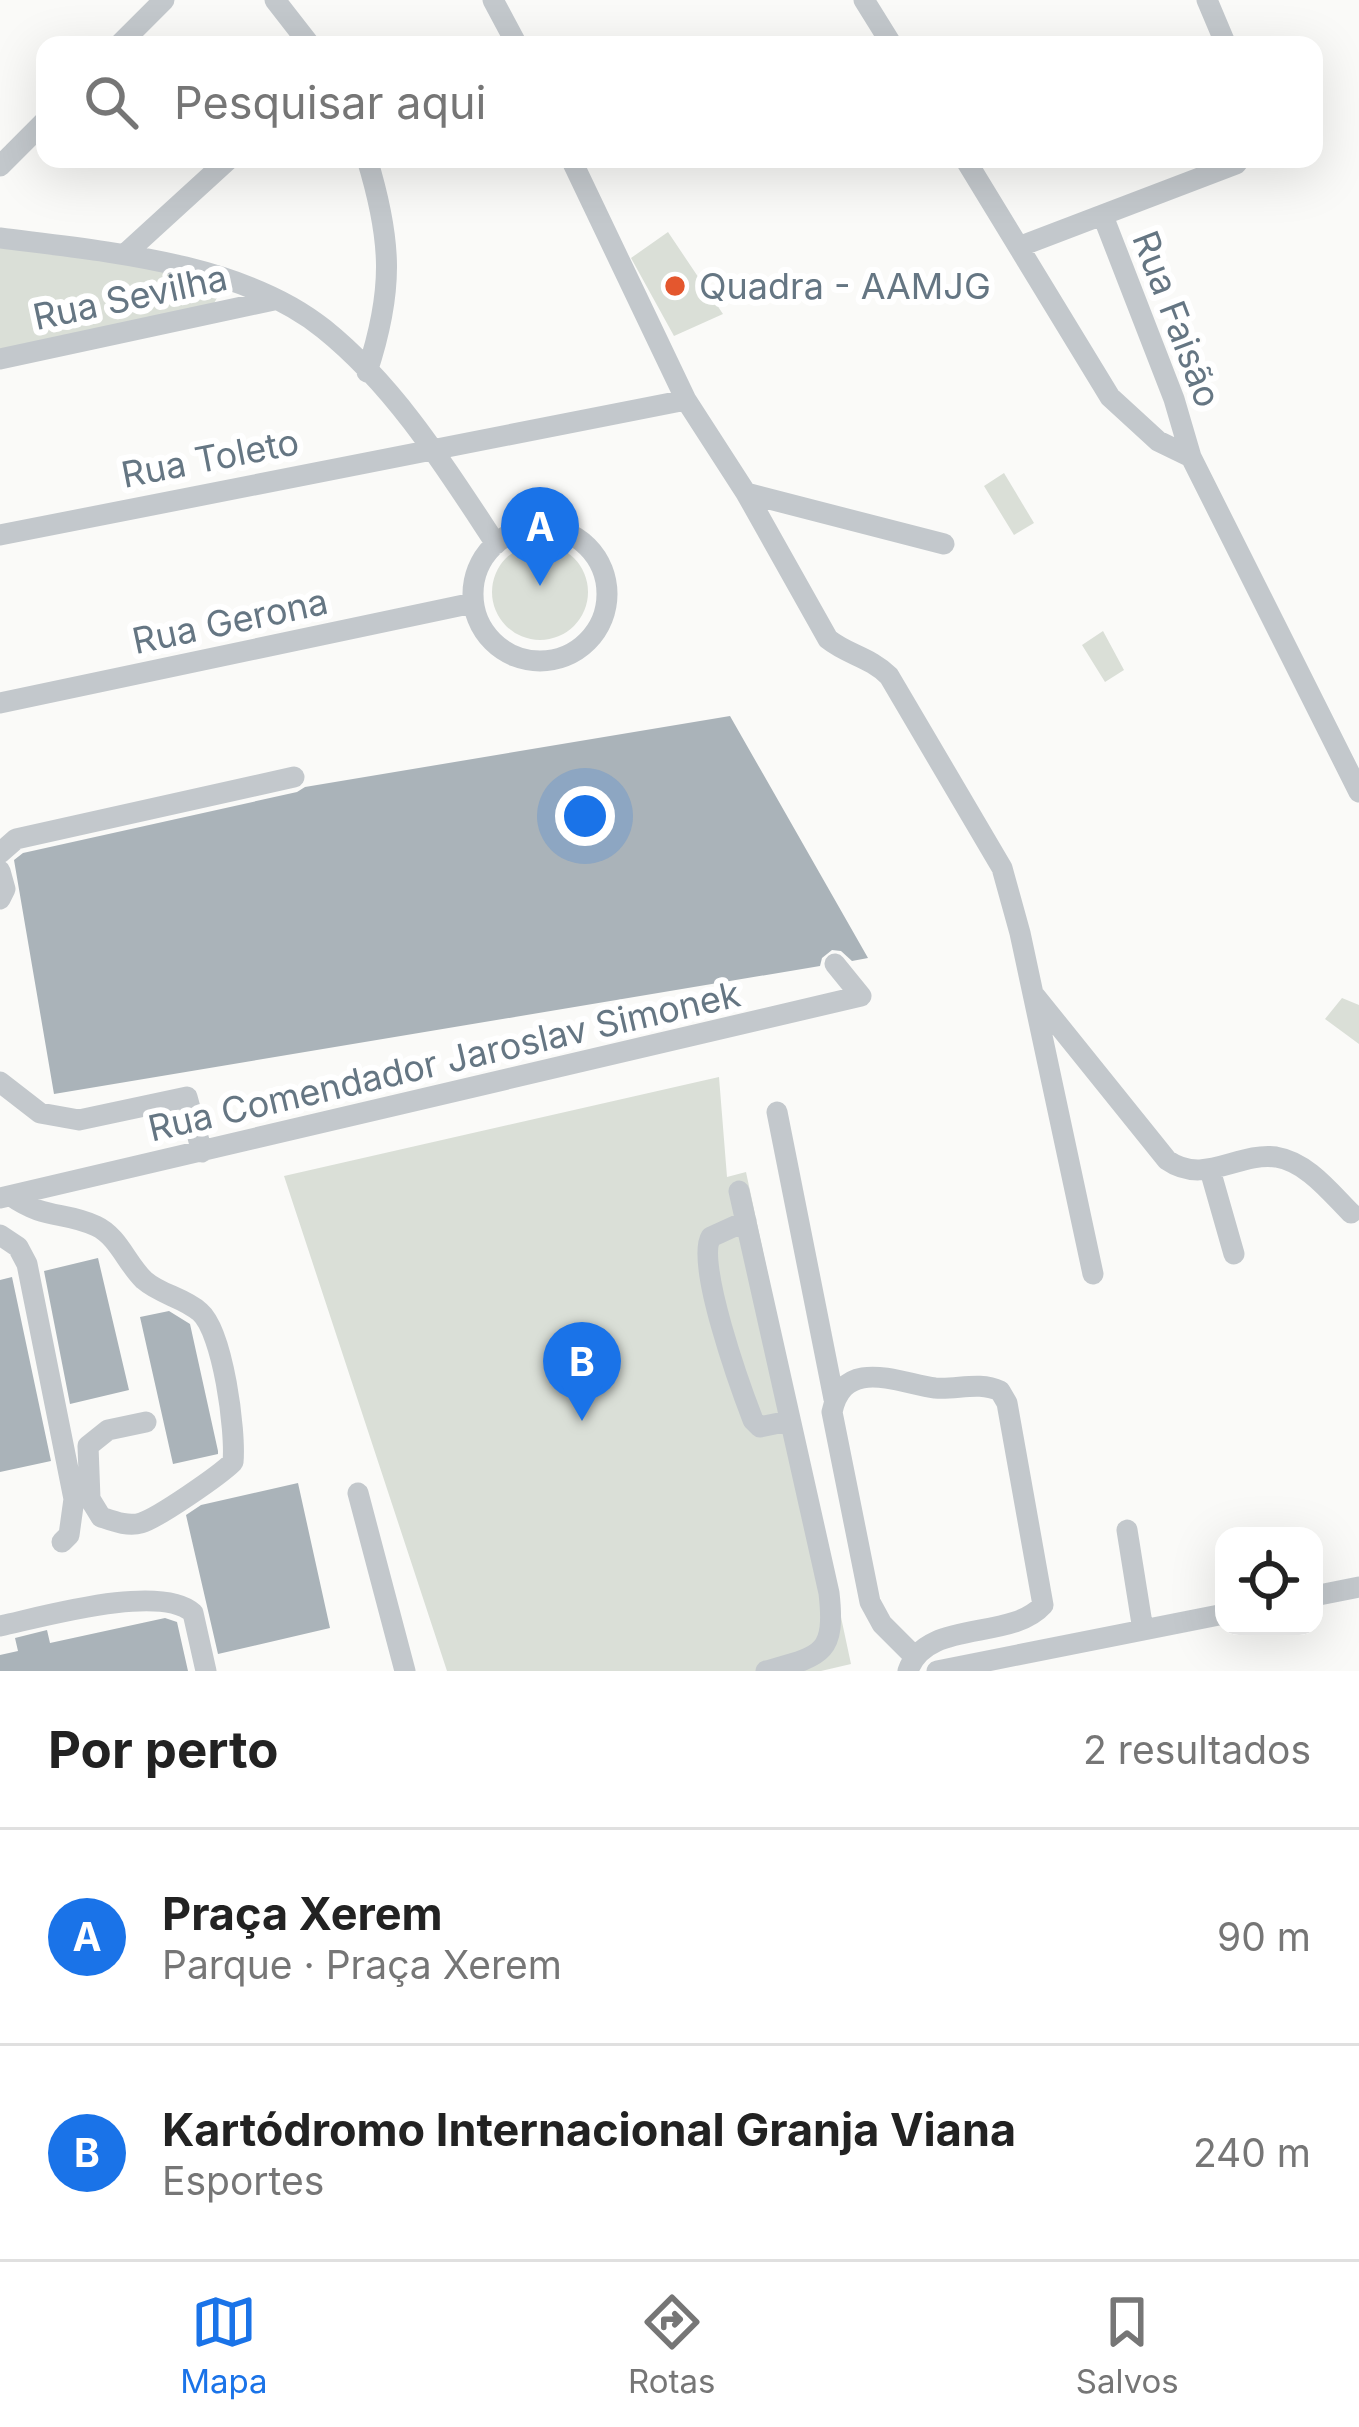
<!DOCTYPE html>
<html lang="pt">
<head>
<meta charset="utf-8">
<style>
	:root { --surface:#fff; --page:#f6f6f6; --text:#222; --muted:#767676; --line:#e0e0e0; --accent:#1a73e8 }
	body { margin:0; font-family:Inter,sans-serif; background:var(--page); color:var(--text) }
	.controls { position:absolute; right:36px; bottom:36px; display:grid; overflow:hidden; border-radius:24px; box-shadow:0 12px 48px #0002 }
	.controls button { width:108px; height:108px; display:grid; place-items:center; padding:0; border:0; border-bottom:3px solid var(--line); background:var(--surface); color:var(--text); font:60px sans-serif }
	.you { position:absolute; left:585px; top:816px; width:42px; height:42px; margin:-30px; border:9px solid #fff; border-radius:50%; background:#1a73e8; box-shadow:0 0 0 18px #1a73e833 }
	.badge { display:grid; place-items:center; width:78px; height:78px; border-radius:50%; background:var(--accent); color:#fff; font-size:39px; font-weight:700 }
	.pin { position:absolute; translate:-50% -99px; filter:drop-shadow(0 3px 6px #0008) }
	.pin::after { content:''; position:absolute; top:63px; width:42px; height:36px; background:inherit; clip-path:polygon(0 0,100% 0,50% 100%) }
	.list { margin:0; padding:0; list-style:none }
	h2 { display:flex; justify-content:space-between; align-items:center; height:156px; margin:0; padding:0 48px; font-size:51px }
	h2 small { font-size:39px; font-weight:400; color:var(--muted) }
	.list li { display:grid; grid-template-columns:78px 1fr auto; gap:36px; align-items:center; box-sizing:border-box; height:216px; padding:0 48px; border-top:3px solid var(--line) }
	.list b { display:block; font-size:45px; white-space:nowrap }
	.list p { margin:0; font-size:39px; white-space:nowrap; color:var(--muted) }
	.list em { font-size:39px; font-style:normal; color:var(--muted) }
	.icon { flex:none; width:66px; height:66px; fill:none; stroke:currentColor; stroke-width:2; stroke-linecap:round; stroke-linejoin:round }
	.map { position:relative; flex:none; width:1359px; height:1671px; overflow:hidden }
	.search { position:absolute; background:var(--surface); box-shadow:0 12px 48px #0002; left:36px; right:36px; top:36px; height:132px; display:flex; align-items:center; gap:30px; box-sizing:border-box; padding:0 42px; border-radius:24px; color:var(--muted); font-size:45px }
	.sheet { height:588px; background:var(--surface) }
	nav { display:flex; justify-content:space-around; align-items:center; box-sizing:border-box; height:168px; border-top:3px solid var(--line); background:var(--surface); font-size:33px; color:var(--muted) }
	nav a { display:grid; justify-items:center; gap:6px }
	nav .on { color:var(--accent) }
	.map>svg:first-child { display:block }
	.green { fill:#dadfd7 }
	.building { fill:#aab3b9 }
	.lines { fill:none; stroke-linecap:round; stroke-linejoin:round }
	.minor { stroke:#c3c8cc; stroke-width:21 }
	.poi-dot { fill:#e4572e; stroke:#fff; stroke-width:4.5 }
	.labels { text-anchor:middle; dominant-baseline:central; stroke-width:12; stroke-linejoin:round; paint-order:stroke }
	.poi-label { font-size:36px; fill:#657683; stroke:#fff; text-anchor:start }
	.street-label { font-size:36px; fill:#657683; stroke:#fff }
</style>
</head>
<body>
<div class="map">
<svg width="1359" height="1671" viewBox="0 0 1359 1671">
	<rect width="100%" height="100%" fill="#fafaf8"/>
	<path class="green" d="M668 232 723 314 674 336 631 258Z
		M0 247 129 262 213 285 217 298 213 305 0 353Z
		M1004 473 1034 523 1014 535 984 486Z
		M492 592a48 48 0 1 1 96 0a48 48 0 1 1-96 0Z
		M1103 631 1124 670 1105 682 1082 645Z
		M1342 998 1359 1005V1044L1325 1019Z
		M719 1077 727 1177 746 1172 851 1664 821 1671H447L284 1176Z"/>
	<path class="building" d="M730 716 868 958 852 961 841 951 832 950 822 958 820 966 54 1094 14 860 23 853 297 792 305 787Z
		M98 1258 129 1390 70 1404 44 1271Z
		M12 1277 51 1461 0 1472V1280Z
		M169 1311 190 1324 218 1451V1454L173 1464 140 1317Z
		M298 1483 330 1628 218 1654 186 1515 201 1505Z
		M165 1618 177 1622 188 1671H0V1655L18 1651 15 1638 47 1630 50 1643Z"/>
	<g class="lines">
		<path class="minor" d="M275 0 310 45
			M493 0 517 45
			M864 0 892 45
			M1207 0 1226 45
			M119 45 164 0
			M367 159C392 241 394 290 367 372
			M571 159 686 400 746 493 828 639C848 655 870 657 889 676L1002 868 1020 933 1093 1274
			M965 159 1110 397 1158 441 1191 457
			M0 166 45 121
			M1103 216 1174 399 1191 457 1359 792
			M0 238C102 251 241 262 324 329 396 387 446 468 496 544
			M1021 246 1236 164 1240 159
			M125 254 229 159
			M0 359 274 300
			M746 493 944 544
			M473 594a67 67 0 1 1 134 0a67 67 0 1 1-134 0Z
			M0 535 686 400
			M0 703 473 603
			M0 853 16 839 294 777
			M0 871 5 889 0 899
			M1035 996 1167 1160C1204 1186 1237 1152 1276 1157 1307 1162 1330 1192 1351 1213
			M0 1082 40 1113 79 1120 187 1097 202 1152
			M777 1112 834 1399
			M1210 1170 1234 1254
			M739 1191 829 1593C836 1655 821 1656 766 1671
			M11 1196C45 1220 64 1211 96 1226 118 1236 127 1264 144 1280 161 1295 183 1297 200 1312 223 1332 236 1431 233 1462 220 1475 158 1518 141 1523 128 1527 113 1521 101 1517L90 1499 88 1446 108 1430 146 1422
			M0 1198 861 996 835 964
			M746 1221 711 1237C695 1262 741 1389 753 1420L760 1427 789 1421
			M0 1235 18 1247 27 1264 74 1499 69 1535 62 1542
			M358 1493 405 1671
			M1127 1530 1143 1630
			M1314 1596 1359 1587
			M0 1626C42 1617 160 1583 193 1613L206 1671
			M908 1671C926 1618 1010 1642 1043 1605L1007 1403 1000 1391C979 1381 957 1390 935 1388 898 1383 844 1356 832 1412L870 1602 882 1624 914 1656
			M937 1671 1224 1614"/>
	</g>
	<circle class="poi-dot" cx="675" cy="286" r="12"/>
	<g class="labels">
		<g class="poi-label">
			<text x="699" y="286">Quadra - AAMJG</text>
		</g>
		<g class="street-label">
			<text transform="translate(130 297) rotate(-12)">Rua Sevilha</text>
			<text transform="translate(1177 319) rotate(69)">Rua Faisão</text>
			<text transform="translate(210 458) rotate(-11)">Rua Toleto</text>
			<text transform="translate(230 621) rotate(-12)">Rua Gerona</text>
			<text transform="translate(444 1061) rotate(-13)">Rua Comendador Jaroslav Simonek</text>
		</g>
	</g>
</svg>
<div class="controls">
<button><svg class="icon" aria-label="locate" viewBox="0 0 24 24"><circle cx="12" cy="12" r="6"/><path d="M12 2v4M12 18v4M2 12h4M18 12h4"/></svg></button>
</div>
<div class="you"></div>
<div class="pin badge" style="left:540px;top:586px">A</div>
<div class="pin badge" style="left:582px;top:1421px">B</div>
<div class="search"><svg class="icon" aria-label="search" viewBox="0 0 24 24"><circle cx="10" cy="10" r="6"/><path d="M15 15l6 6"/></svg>Pesquisar aqui</div>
</div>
<section class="sheet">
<h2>Por perto<small>2 resultados</small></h2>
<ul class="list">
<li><span class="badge">A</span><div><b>Praça Xerem</b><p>Parque · Praça Xerem</p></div><em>90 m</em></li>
<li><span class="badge">B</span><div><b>Kartódromo Internacional Granja Viana</b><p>Esportes</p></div><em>240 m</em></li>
</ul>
</section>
<nav>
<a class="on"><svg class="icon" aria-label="map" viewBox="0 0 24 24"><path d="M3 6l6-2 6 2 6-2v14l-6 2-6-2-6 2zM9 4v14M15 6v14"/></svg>Mapa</a>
<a><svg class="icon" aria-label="directions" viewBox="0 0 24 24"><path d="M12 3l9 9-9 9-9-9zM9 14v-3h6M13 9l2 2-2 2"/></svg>Rotas</a>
<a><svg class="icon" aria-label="saved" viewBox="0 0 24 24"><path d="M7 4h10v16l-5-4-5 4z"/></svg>Salvos</a>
</nav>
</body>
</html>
